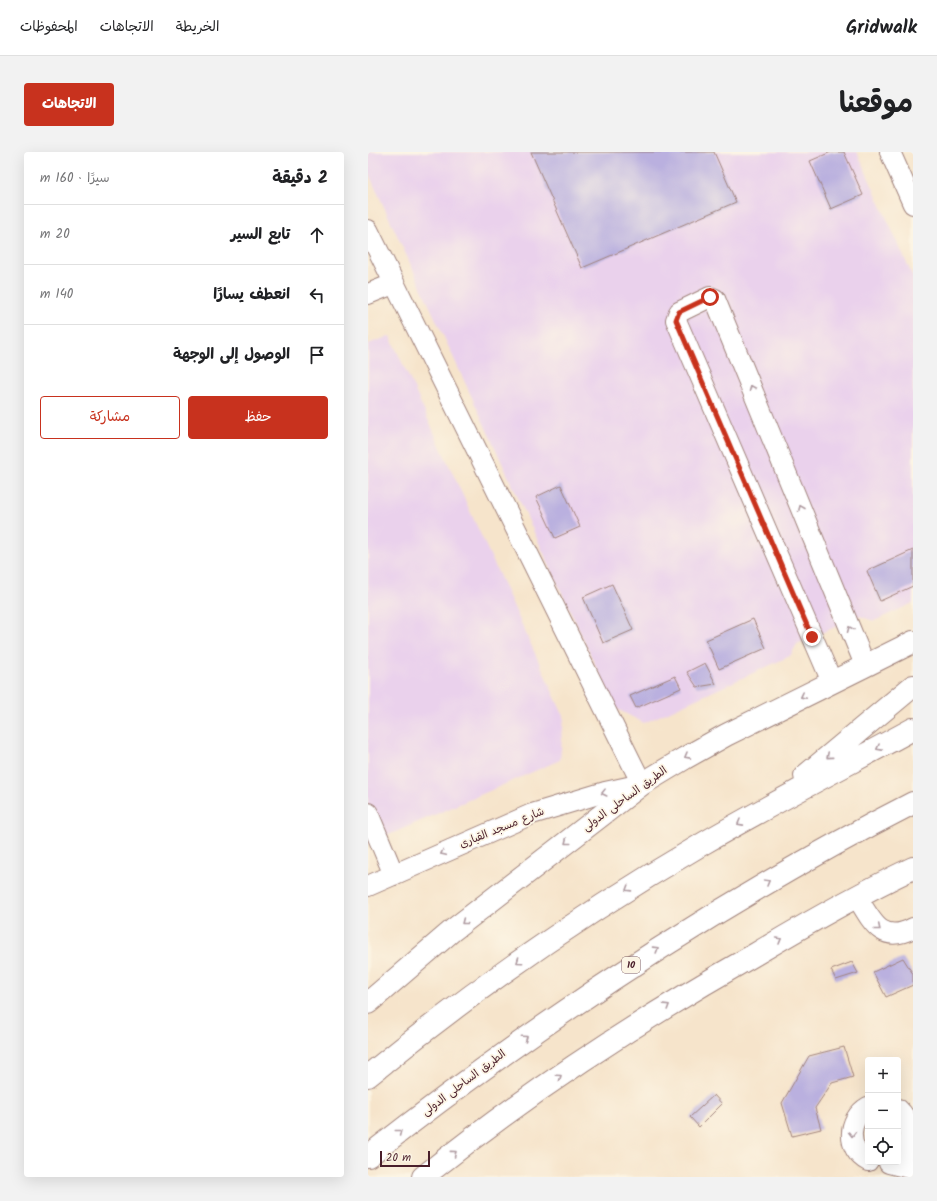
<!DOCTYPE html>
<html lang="ar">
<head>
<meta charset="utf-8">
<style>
	:root { --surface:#fff; --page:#f2f2f2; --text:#202124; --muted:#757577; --line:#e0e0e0; --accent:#c8321e }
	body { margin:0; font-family:Kalam,"Playpen Sans Arabic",sans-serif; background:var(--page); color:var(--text); direction:rtl }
	.controls { position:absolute; right:12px; bottom:12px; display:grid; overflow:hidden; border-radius:4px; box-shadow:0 4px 16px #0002 }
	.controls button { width:36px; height:36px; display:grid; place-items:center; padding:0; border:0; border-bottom:1px solid var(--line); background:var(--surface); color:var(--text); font:20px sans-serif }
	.scale { position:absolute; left:12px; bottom:10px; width:50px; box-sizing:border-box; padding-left:4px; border:2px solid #4a1f2b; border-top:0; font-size:11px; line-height:14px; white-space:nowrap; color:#4a1f2b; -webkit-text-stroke:3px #fcf5e5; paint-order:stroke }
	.stop { position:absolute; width:12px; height:12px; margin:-9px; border:3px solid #c8321e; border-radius:50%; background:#fff }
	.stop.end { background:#c8321e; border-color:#fff; box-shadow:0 1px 4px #0008 }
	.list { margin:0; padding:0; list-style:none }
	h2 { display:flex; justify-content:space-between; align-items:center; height:52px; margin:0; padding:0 16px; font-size:17px }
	h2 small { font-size:13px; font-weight:400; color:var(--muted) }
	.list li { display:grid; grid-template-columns:26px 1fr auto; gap:12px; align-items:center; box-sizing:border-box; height:60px; padding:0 16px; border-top:1px solid var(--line) }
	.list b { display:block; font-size:15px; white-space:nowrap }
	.list em { font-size:13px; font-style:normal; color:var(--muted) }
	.actions { display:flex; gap:8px; padding:12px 16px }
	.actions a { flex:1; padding:9px 0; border:1px solid var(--accent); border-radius:4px; text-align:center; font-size:14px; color:var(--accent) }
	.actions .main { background:var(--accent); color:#fff }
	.icon { flex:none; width:22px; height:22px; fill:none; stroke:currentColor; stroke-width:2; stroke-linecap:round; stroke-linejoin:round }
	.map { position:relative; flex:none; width:545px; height:1025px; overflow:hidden; direction:ltr; border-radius:4px }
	header { display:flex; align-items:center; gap:24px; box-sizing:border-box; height:56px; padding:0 20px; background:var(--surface); border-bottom:1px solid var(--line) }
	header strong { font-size:19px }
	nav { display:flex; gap:22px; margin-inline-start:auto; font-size:14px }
	.intro { display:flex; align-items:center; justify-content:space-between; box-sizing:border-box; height:96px; padding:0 24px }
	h1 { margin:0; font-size:28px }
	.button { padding:10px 18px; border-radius:4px; background:var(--accent); color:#fff; font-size:14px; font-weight:700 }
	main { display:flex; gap:24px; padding:0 24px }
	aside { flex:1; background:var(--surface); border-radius:4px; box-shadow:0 4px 16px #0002 }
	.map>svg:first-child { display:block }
	.built { fill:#ead1ec }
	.building { fill:#bab0df }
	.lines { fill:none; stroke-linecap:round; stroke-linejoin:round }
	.minor-casing { stroke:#a0827b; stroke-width:22 }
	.highway-casing { stroke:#a0827b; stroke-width:24 }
	.minor { stroke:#fff; stroke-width:20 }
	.highway { stroke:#fff; stroke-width:22 }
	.oneway { stroke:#ae9aa0 }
	.route { stroke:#c8321e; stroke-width:5 }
	.labels { text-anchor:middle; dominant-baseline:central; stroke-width:3.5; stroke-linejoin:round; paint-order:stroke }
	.shield { fill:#fcf5e5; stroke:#7f5f63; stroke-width:1 }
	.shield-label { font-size:10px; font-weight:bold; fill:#4a1f2b }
	.street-label { font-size:11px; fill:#4a1f2b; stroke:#fcf5e5 }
</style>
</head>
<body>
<header>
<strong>Gridwalk</strong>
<nav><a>الخريطة</a><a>الاتجاهات</a><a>المحفوظات</a></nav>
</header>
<div class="intro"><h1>موقعنا</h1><a class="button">الاتجاهات</a></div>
<main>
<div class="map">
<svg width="545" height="1025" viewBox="0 0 545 1025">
	<rect width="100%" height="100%" fill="#fcf5e5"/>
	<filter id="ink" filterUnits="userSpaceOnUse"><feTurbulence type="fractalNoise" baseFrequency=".025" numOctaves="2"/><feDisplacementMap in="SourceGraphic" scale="8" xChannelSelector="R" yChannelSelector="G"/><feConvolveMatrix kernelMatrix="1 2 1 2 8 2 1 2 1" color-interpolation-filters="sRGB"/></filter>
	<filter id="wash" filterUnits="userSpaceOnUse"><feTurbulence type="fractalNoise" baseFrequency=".012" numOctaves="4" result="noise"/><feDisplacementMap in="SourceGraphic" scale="16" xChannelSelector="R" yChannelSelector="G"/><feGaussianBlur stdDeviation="0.9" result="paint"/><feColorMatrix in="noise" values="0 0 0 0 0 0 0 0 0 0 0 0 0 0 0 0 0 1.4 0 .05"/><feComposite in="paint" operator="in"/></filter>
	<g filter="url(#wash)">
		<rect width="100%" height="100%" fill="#f6e4cb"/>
		<path class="built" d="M0 0H489L545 125V451L506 469 492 464 444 485 429 492 422 504 276 571 247 556 0 20Z
			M22 184 196 565 192 608 0 692V192Z"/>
		<g id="blocks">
			<path class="building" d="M163 0H346L368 50 214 116Z
				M463 0H476L495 43 463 57 442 9Z
				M193 333 212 375 187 386 168 345Z
				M545 398V434L512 449 499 419Z
				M244 432 265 478 235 491 215 445Z
				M385 467 398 496 351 517 338 488Z
				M337 511 348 532 329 535 319 520Z
				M307 524 313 536 268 556 262 544Z
				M535 806 545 822V833L518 845 505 820Z
				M484 810 490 821 468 828 463 818Z
				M476 895 485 925 464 931 447 956 453 977 424 984 414 951 441 904Z
				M346 943 354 952 331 975 322 965Z"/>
		</g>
	</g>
	<g filter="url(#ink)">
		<use href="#blocks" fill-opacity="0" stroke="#a0827b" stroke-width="1"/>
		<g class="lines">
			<defs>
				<path id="minor" d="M522 0 545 52
					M0 78 274 632 237 640 164 662 0 734
					M0 142 25 132
					M464 530 308 168 311 160 342 145 347 147 497 513
					M0 661 26 723
					M489 745C504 769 513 793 545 776
					M500 955C479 967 478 998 500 1009
					M530 957C545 971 545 993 530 1007
					M521 1011 545 1017"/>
				<path id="highway" d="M437 624 545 534
					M0 851 85 778 274 632 317 606 358 583 545 490
					M0 924C106 837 218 760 336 691 405 651 475 615 545 577
					M0 1004C171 870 351 750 545 651
					M55 1025C158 942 270 869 386 803 438 772 490 742 545 716"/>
			</defs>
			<use href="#minor" class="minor-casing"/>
			<use href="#highway" class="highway-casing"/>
			<use href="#minor" class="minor"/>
			<use href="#highway" class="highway"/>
		</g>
		<defs><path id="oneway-chevron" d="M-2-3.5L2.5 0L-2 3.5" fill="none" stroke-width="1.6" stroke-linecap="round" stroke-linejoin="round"/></defs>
		<g class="oneway">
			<use href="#oneway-chevron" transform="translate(384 236) rotate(-112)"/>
			<use href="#oneway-chevron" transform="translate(433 356) rotate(-112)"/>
			<use href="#oneway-chevron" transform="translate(482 477) rotate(-112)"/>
			<use href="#oneway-chevron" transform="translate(435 544) rotate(153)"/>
			<use href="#oneway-chevron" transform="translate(511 596) rotate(152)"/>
			<use href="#oneway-chevron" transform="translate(319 604) rotate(151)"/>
			<use href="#oneway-chevron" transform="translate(461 604) rotate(140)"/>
			<use href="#oneway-chevron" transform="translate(236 641) rotate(166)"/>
			<use href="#oneway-chevron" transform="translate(372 671) rotate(151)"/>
			<use href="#oneway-chevron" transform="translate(199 690) rotate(142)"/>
			<use href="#oneway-chevron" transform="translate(75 701) rotate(155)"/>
			<use href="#oneway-chevron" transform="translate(399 730) rotate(-30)"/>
			<use href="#oneway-chevron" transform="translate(260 737) rotate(148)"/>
			<use href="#oneway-chevron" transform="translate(96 770) rotate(142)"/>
			<use href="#oneway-chevron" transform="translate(510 776) rotate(39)"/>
			<use href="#oneway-chevron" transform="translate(411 788) rotate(-30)"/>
			<use href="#oneway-chevron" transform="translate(288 797) rotate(-32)"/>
			<use href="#oneway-chevron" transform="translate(151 809) rotate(145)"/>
			<use href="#oneway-chevron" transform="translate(299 854) rotate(-32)"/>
			<use href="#oneway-chevron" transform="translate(157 886) rotate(-35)"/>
			<use href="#oneway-chevron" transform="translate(191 925) rotate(-35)"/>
			<use href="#oneway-chevron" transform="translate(31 980) rotate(-38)"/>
			<use href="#oneway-chevron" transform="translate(484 982) rotate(89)"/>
			<use href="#oneway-chevron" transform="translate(86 1001) rotate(-37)"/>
		</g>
	</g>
	<g class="lines" filter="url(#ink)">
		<path class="route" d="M342 145 311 160 308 168 444 485"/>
	</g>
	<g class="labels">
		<rect class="shield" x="254" y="805" width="18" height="16" rx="3"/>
		<g class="shield-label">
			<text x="263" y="813">10</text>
		</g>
		<g class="street-label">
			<text transform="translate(257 647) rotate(-36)">الطريق الساحلى الدولى</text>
			<text transform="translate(134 676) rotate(-22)">شارع مسجد القبارى</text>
			<text transform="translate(96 931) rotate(-37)">الطريق الساحلى الدولى</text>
		</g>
	</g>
</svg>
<div class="controls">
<button>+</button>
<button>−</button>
<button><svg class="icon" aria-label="locate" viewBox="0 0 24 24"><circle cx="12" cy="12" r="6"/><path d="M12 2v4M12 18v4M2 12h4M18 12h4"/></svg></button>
</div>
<div class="scale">20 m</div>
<div class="stop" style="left:342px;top:145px"></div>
<div class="stop end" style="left:444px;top:485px"></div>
</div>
<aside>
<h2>2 دقيقة<small>سيرًا · 160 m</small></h2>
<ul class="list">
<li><svg class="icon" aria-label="ahead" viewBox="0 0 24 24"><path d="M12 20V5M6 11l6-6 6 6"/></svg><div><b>تابع السير</b></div><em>20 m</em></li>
<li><svg class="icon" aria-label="left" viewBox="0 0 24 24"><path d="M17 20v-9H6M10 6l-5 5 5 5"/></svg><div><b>انعطف يسارًا</b></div><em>140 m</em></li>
<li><svg class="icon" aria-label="arrive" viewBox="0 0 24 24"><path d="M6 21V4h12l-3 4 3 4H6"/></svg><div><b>الوصول إلى الوجهة</b></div></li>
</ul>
<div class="actions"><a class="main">حفظ</a><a>مشاركة</a></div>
</aside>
</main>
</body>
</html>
